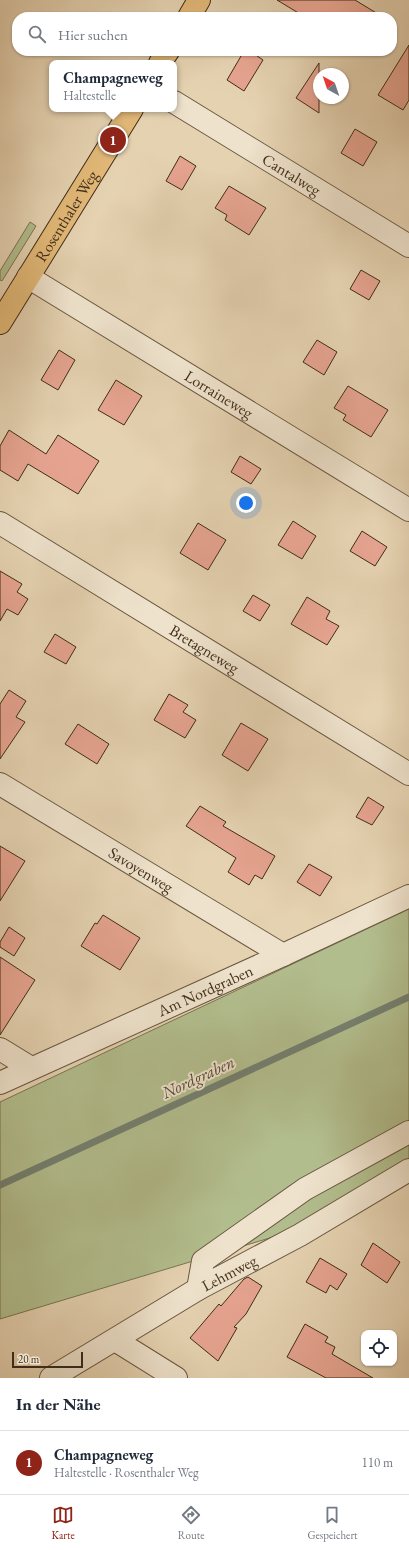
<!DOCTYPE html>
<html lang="de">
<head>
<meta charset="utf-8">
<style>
	:root { --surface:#fff; --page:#f2f2f3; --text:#1f2937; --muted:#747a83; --line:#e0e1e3; --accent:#8f2418 }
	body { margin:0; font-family:"EB Garamond",serif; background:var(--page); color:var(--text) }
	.controls { position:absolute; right:12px; bottom:12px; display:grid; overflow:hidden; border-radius:8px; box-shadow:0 1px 3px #0004 }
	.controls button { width:36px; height:36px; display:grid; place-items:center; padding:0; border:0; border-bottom:1px solid var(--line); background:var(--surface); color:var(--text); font:20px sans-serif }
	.compass { position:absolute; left:313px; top:68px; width:36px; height:36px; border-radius:50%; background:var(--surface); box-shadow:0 1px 3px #0004; rotate:320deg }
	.scale { position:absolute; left:12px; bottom:10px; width:71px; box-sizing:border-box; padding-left:4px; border:2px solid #402d19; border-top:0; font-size:11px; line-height:14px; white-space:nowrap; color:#402d19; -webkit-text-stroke:3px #eee2cc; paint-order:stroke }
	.you { position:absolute; left:246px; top:503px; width:14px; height:14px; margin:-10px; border:3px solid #fff; border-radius:50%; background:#1a73e8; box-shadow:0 0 0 6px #1a73e833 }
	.badge { display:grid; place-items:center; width:26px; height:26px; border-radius:50%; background:var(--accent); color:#fff; font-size:13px; font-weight:700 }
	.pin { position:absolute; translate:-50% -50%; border:2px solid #fff; box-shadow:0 1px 4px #0006 }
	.popup { position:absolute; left:49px; top:60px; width:128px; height:52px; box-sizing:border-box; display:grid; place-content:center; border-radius:8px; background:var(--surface); filter:drop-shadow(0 1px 3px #0005); font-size:13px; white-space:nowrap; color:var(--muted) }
	.popup b { font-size:15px; color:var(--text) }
	.popup::after { content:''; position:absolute; left:50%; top:100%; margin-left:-8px; border:8px solid transparent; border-top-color:var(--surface) }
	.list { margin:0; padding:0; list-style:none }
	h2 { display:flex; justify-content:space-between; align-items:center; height:52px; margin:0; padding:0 16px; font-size:17px }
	h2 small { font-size:13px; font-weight:400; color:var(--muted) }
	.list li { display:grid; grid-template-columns:26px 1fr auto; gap:12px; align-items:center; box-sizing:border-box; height:64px; padding:0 16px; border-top:1px solid var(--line) }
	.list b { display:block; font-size:15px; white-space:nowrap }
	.list p { margin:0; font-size:13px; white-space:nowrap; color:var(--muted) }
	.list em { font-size:13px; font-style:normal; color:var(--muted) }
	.icon { flex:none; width:22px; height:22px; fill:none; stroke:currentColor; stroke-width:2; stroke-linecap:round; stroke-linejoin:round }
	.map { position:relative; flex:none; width:409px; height:1378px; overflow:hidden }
	.search { position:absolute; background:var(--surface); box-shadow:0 1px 3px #0004; left:12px; right:12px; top:12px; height:44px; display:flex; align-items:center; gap:10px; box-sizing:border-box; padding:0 14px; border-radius:16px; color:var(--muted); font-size:15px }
	.sheet { height:116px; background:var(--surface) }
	nav { display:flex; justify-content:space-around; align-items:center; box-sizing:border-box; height:56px; border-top:1px solid var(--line); background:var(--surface); font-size:11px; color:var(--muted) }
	nav a { display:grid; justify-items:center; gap:2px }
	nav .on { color:var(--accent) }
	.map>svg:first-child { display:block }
	.green { fill:#b2bd8d; stroke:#797553 }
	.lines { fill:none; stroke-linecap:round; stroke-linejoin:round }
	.stream { stroke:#74806f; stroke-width:7 }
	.building { fill:#e6a490; stroke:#402d19 }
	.minor-casing { stroke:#69563f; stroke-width:24 }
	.major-casing { stroke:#402d19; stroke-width:24 }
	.minor { stroke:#eee2cc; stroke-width:22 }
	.major { stroke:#e2b978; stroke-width:22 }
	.labels { text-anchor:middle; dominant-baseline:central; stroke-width:4; stroke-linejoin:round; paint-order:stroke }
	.street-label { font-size:16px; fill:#402d19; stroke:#eee2cc }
	.water-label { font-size:17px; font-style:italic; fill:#514936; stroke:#eee2cc }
</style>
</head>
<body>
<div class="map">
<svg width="409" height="1378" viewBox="0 0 409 1378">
	<rect width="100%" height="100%" fill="#e5d2b1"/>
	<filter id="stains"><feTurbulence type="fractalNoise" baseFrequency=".005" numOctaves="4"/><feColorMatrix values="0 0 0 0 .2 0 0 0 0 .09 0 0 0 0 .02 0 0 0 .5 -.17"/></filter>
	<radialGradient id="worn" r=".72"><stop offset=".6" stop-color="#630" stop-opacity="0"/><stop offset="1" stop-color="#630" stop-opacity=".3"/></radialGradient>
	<path class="green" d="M30 222 36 226 2 281 0 280V271Z
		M409 909V1183L353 1213 0 1319V1102Z"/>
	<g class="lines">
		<path class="stream" d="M0 1185 409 997"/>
	</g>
	<path class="building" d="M277 0H355L378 14 376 17H305Z
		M409 45V100L403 110 378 95Z
		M244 51H250L263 60 244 91 227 80Z
		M319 63V113L296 98Z
		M355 129 377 142 363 166 341 153Z
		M180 156 196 166 182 190 166 181Z
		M229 186 266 208 249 235 225 220 227 215 215 208Z
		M361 270 380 281 369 300 350 289Z
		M317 340 337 352 324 375 303 362Z
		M59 350 75 360 58 390 41 380Z
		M116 380 142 396 124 425 98 410Z
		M348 386 388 410 371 437 343 420 346 415 334 408Z
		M9 430 46 454 58 435 99 461 78 494 28 464 18 481 0 470V446Z
		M240 456 261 469 251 484 231 472Z
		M293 521 316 536 302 559 278 545Z
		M198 523 226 540 208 570 180 553Z
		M362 531 387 547 375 566 350 551Z
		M0 571 22 584 17 592 28 599 18 615 7 609 0 621Z
		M253 595 270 605 260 621 243 611Z
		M307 597 330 611 326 619 339 626 327 645 291 624Z
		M55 634 76 647 66 664 44 652Z
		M9 690 26 701 16 717 25 722 0 759V704Z
		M169 694 188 705 183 712 196 720 185 738 154 720Z
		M241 723 268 739 248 771 222 755Z
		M78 724 109 744 97 764 65 744Z
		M368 797 384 807 372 825 356 817Z
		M200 806 226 822 223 826 275 856 262 879 255 875 249 885 228 872 236 858 186 826Z
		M0 846 25 861 0 901Z
		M309 864 332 877 320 896 297 882Z
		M103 915 140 938 120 970 81 946 95 923 97 924Z
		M9 927 25 938 14 956 0 947V942Z
		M0 957 35 980 0 1035Z
		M373 1243 400 1262 387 1283 361 1265Z
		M320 1258 347 1274 337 1290 330 1285 326 1293 306 1282Z
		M248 1277 262 1286 246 1314 234 1327 237 1328 218 1361 190 1338 219 1304 221 1306 244 1279Z
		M305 1324 328 1337 325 1342 335 1347 332 1354 373 1378H326L287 1357Z"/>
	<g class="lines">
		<defs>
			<g id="minor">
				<path id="s1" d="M174 102 409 246"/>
				<path id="s2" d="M28 277 409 510"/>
				<path id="s3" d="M0 523 409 774"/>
				<path id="s4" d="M0 784 283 955"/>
				<path d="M0 1049 31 1068"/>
				<path id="s5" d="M0 1083 283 955 409 896"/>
				<path d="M198 1289 203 1261 305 1189 409 1132"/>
				<path d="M115 1340 176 1378"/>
				<path id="s6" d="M51 1378 198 1289 300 1235 409 1170"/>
			</g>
			<g id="major">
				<path d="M189 17 199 0"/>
				<path d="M160 63 168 51"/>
				<path id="s7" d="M0 323 132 109"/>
			</g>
		</defs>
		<use href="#minor" class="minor-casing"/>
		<use href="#major" class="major-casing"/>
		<use href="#minor" class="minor"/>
		<use href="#major" class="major"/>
	</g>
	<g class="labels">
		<g class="street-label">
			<text stroke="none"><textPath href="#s1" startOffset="138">Cantalweg</textPath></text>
			<text stroke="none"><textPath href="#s7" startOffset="126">Rosenthaler Weg</textPath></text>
			<text stroke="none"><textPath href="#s2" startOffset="224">Lorraineweg</textPath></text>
			<text stroke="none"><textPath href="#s3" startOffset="240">Bretagneweg</textPath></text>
			<text stroke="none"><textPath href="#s4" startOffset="165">Savoyenweg</textPath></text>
			<text stroke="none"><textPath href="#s5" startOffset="225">Am Nordgraben</textPath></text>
			<text stroke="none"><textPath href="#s6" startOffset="207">Lehmweg</textPath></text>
		</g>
		<g class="water-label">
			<text transform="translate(198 1077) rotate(-25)">Nordgraben</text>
		</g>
	</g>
	<rect width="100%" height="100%" filter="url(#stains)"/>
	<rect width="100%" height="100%" fill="url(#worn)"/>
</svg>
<div class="controls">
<button><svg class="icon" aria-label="locate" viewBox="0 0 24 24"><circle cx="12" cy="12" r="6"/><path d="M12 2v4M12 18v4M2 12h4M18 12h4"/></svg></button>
</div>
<svg class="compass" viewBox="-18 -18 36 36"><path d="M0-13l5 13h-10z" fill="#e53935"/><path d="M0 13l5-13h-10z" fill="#747a83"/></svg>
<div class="scale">20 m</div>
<div class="you"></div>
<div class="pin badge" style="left:113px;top:140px">1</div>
<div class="popup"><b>Champagneweg</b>Haltestelle</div>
<div class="search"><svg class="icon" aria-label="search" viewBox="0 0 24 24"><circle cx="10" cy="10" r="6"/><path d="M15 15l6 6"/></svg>Hier suchen</div>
</div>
<section class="sheet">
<h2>In der Nähe<small></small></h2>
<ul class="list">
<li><span class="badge">1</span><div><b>Champagneweg</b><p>Haltestelle · Rosenthaler Weg</p></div><em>110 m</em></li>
</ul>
</section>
<nav>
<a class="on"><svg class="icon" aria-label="map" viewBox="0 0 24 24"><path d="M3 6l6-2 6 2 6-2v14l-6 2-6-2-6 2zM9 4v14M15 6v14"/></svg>Karte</a>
<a><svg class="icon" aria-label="directions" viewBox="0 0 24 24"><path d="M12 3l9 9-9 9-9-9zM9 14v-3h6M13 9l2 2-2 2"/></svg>Route</a>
<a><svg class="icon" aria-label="saved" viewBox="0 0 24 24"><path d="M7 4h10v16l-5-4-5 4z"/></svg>Gespeichert</a>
</nav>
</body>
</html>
